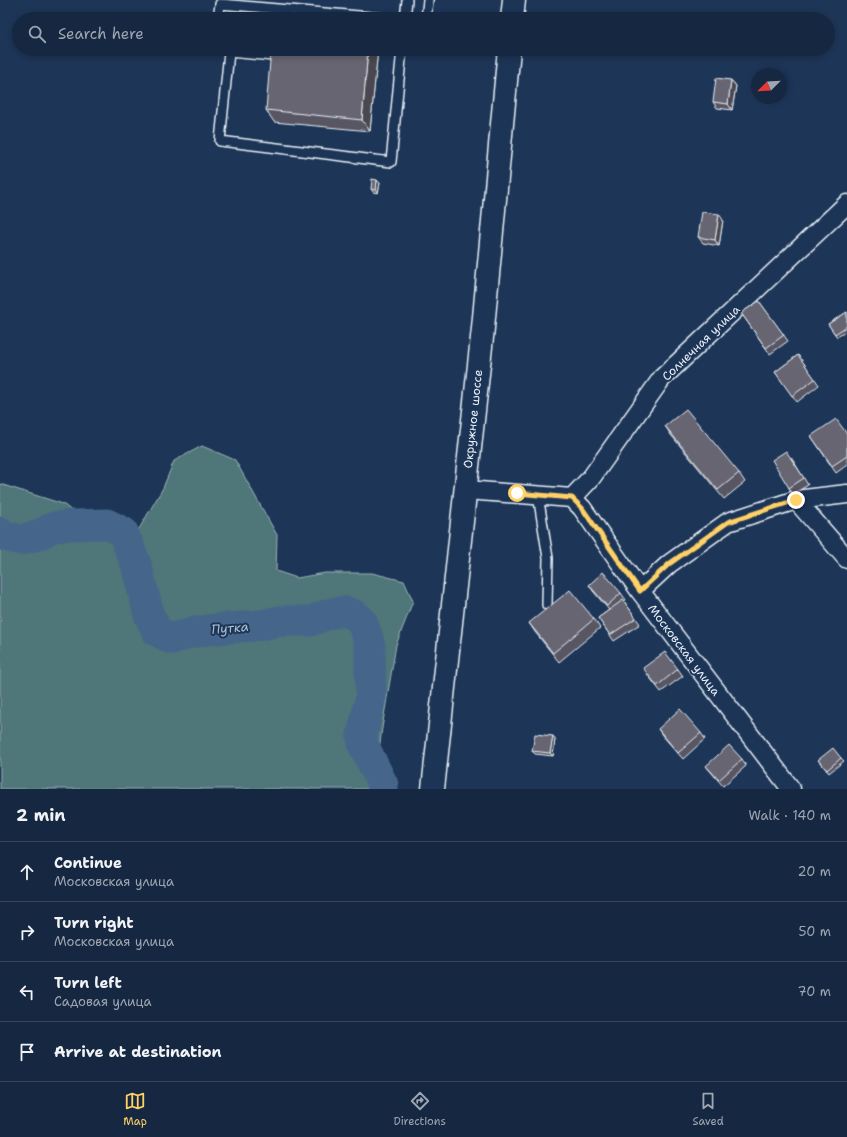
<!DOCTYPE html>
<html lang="en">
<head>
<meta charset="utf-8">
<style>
	:root { --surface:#162841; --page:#23344c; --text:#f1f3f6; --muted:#9ea6b1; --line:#35445a; --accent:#ffd166 }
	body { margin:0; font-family:"Shantell Sans",sans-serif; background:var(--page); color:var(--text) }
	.compass { position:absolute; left:751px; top:68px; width:36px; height:36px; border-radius:50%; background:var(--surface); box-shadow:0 2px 6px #0003; rotate:246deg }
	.stop { position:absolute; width:12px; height:12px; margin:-9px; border:3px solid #ffd166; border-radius:50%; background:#fff }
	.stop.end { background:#ffd166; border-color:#fff; box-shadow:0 1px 4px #0008 }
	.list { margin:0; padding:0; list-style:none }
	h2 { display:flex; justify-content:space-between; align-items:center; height:52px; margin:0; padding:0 16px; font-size:17px }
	h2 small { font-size:13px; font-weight:400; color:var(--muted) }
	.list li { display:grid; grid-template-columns:26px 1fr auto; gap:12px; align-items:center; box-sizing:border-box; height:60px; padding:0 16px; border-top:1px solid var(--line) }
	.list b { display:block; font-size:15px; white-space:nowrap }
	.list p { margin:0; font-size:13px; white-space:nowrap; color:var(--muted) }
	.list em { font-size:13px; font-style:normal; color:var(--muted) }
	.icon { flex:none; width:22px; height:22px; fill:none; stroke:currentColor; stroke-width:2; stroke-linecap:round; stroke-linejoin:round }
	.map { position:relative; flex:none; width:847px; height:789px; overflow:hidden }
	.search { position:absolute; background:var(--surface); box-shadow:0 2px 6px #0003; left:12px; right:12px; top:12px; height:44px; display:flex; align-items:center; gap:10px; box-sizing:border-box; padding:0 14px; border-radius:22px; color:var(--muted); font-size:15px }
	.sheet { height:292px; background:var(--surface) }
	nav { display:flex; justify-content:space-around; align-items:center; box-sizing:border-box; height:56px; border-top:1px solid var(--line); background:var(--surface); font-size:11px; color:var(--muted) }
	nav a { display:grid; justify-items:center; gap:2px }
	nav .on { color:var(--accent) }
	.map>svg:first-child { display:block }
	.green { fill:#507679; stroke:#9cb4b8 }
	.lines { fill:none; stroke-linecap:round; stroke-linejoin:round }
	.river { stroke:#44668a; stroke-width:31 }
	.service-casing { stroke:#e8f1f8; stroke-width:12 }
	.minor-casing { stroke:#e8f1f8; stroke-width:21 }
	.primary-casing { stroke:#e8f1f8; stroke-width:25 }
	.service { stroke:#1d3557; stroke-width:9 }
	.minor { stroke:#1d3557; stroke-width:18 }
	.primary { stroke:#1d3557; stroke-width:22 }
	.wall { fill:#595763; stroke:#e8f1f8 }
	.shaded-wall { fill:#494750; stroke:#e8f1f8 }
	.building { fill:#686573; stroke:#e8f1f8 }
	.route { stroke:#ffd166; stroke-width:5 }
	.labels { text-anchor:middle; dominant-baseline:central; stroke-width:4; stroke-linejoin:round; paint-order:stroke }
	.street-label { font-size:12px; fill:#e8f1f8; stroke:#1d3557 }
	.water-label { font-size:13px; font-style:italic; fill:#afc0d2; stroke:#1d3557 }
</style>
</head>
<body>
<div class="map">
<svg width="847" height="789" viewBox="0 0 847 789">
	<rect width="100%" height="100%" fill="#1d3557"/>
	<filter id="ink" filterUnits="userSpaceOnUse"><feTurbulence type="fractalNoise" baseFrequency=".025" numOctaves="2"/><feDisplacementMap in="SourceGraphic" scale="8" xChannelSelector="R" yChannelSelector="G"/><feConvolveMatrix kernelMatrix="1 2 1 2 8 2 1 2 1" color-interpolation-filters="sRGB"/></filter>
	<g filter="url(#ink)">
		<path class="green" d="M202 446 235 460 277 535 276 571 297 578 325 573H372L404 581 413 601 396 645 382 728 374 789H0V484L63 504 108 539 139 529 163 488 174 461Z"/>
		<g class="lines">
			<path class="river" d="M0 532 5 536 21 540 38 535 54 527 72 525 107 524 123 532 136 564 149 615 157 631 172 639 190 633 207 630 262 625 279 621H311L328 614 338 612H347L356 616 362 622 368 638 370 647V666L371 697 362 735 363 744 383 785V789"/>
			<defs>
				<path id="service" d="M218 19 220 4 383 18 384 19
					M405 19 407 0
					M426 19 428 0
					M273 56 229 52 220 141 391 162 402 49
					M538 495 548 558 547 605"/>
				<path id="minor" d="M466 490 572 498 582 508 640 591 791 789
					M572 498 591 478 662 378 847 204
					M796 500 847 559
					M640 591 669 564 728 522 796 500 847 494"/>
				<path id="primary" d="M512 19 514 0
					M433 789 483 328 509 49"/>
			</defs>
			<use href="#service" class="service-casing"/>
			<use href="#minor" class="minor-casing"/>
			<use href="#primary" class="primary-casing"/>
			<use href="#service" class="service"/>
			<use href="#minor" class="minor"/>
			<use href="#primary" class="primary"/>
		</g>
		<path class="wall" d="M378 49 370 131 274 122 266 110Z
			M731 80 736 86 732 110 717 108 713 102Z
			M380 183 378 193 373 192 371 189Z
			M723 220 719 246 703 243 698 237Z
			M759 301 788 341 770 354 741 313Z
			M847 312V331L837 337 828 324Z
			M798 355 819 385 797 402 775 372Z
			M665 426 739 473 745 482 724 499 671 435Z
			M847 434V465L836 473 811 436Z
			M791 457 808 485 793 494 789 488Z
			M589 585 621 593 626 600 624 601 640 624 614 641 598 618 609 610 593 591Z
			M594 619 600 628 559 662 535 632 529 623Z
			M678 669 683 676 661 692 647 674Z
			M658 729 701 733 705 739 683 759 662 735Z
			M553 736 555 739 553 756 535 754 532 751Z
			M841 758 844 761 829 773 818 760Z
			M742 759 746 766 723 786 711 772 706 766Z"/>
		<path class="shaded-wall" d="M368 49H378L370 131 362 120Z
			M731 80 736 86 732 110 728 104Z
			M377 180 380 183 378 193 376 190Z
			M719 214 723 220 719 246 715 240Z
			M553 736 555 739 553 756 550 753Z"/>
		<path class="building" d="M275 16 302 19H274Z
			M271 49H368L362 120 266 110Z
			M716 78 731 80 728 104 713 102Z
			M372 179 377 180 376 190 371 189Z
			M702 212 719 214 715 240 698 237Z
			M759 301 784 335 766 348 741 313Z
			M847 312V326L835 334 828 324Z
			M798 355 815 379 792 396 775 372Z
			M686 409 739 473 718 490 665 426Z
			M836 419 847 434V456L832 466 811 436Z
			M786 451 804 478 789 488 772 460Z
			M603 572 621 593 607 606 589 585Z
			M570 590 594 619 553 653 529 623Z
			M623 600 636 618 610 635 598 618Z
			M665 652 678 669 657 686 643 668Z
			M680 709 701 733 678 753 658 729Z
			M535 734 553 736 550 753 532 751Z
			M729 745 742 759 719 780 706 766Z
			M833 748 841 758 827 770 818 760Z"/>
	</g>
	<g class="lines" filter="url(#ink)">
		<path class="route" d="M517 493 572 498 582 508 640 591 669 564 728 522 796 500"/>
	</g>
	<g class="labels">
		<g class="street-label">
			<text transform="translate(701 343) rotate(-44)">Солнечная улица</text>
			<text transform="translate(473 419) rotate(-84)">Окружное шоссе</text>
			<text transform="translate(684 650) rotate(53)">Московская улица</text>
		</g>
		<g class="water-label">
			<text transform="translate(230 628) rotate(-5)">Путка</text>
		</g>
	</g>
</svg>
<svg class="compass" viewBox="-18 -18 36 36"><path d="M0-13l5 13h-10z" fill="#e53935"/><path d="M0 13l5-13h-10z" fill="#9ea6b1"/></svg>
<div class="stop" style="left:517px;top:493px"></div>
<div class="stop end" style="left:796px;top:500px"></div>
<div class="search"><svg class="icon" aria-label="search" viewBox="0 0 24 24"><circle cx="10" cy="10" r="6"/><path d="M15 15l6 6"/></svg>Search here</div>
</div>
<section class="sheet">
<h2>2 min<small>Walk · 140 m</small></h2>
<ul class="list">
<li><svg class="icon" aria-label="ahead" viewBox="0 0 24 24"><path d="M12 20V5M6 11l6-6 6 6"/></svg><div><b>Continue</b><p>Московская улица</p></div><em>20 m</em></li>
<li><svg class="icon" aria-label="right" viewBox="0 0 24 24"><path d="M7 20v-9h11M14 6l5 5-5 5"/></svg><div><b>Turn right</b><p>Московская улица</p></div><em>50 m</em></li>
<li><svg class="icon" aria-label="left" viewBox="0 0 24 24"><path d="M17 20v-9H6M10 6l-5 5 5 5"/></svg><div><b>Turn left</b><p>Садовая улица</p></div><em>70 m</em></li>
<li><svg class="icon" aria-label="arrive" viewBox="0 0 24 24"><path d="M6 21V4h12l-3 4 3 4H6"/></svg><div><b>Arrive at destination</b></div></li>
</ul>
</section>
<nav>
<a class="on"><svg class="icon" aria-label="map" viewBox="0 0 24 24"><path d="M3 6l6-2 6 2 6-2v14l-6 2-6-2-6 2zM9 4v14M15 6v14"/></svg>Map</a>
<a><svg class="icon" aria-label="directions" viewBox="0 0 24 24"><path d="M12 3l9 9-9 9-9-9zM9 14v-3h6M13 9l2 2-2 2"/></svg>Directions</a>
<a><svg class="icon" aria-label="saved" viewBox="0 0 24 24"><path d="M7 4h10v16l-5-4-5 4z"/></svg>Saved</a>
</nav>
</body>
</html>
